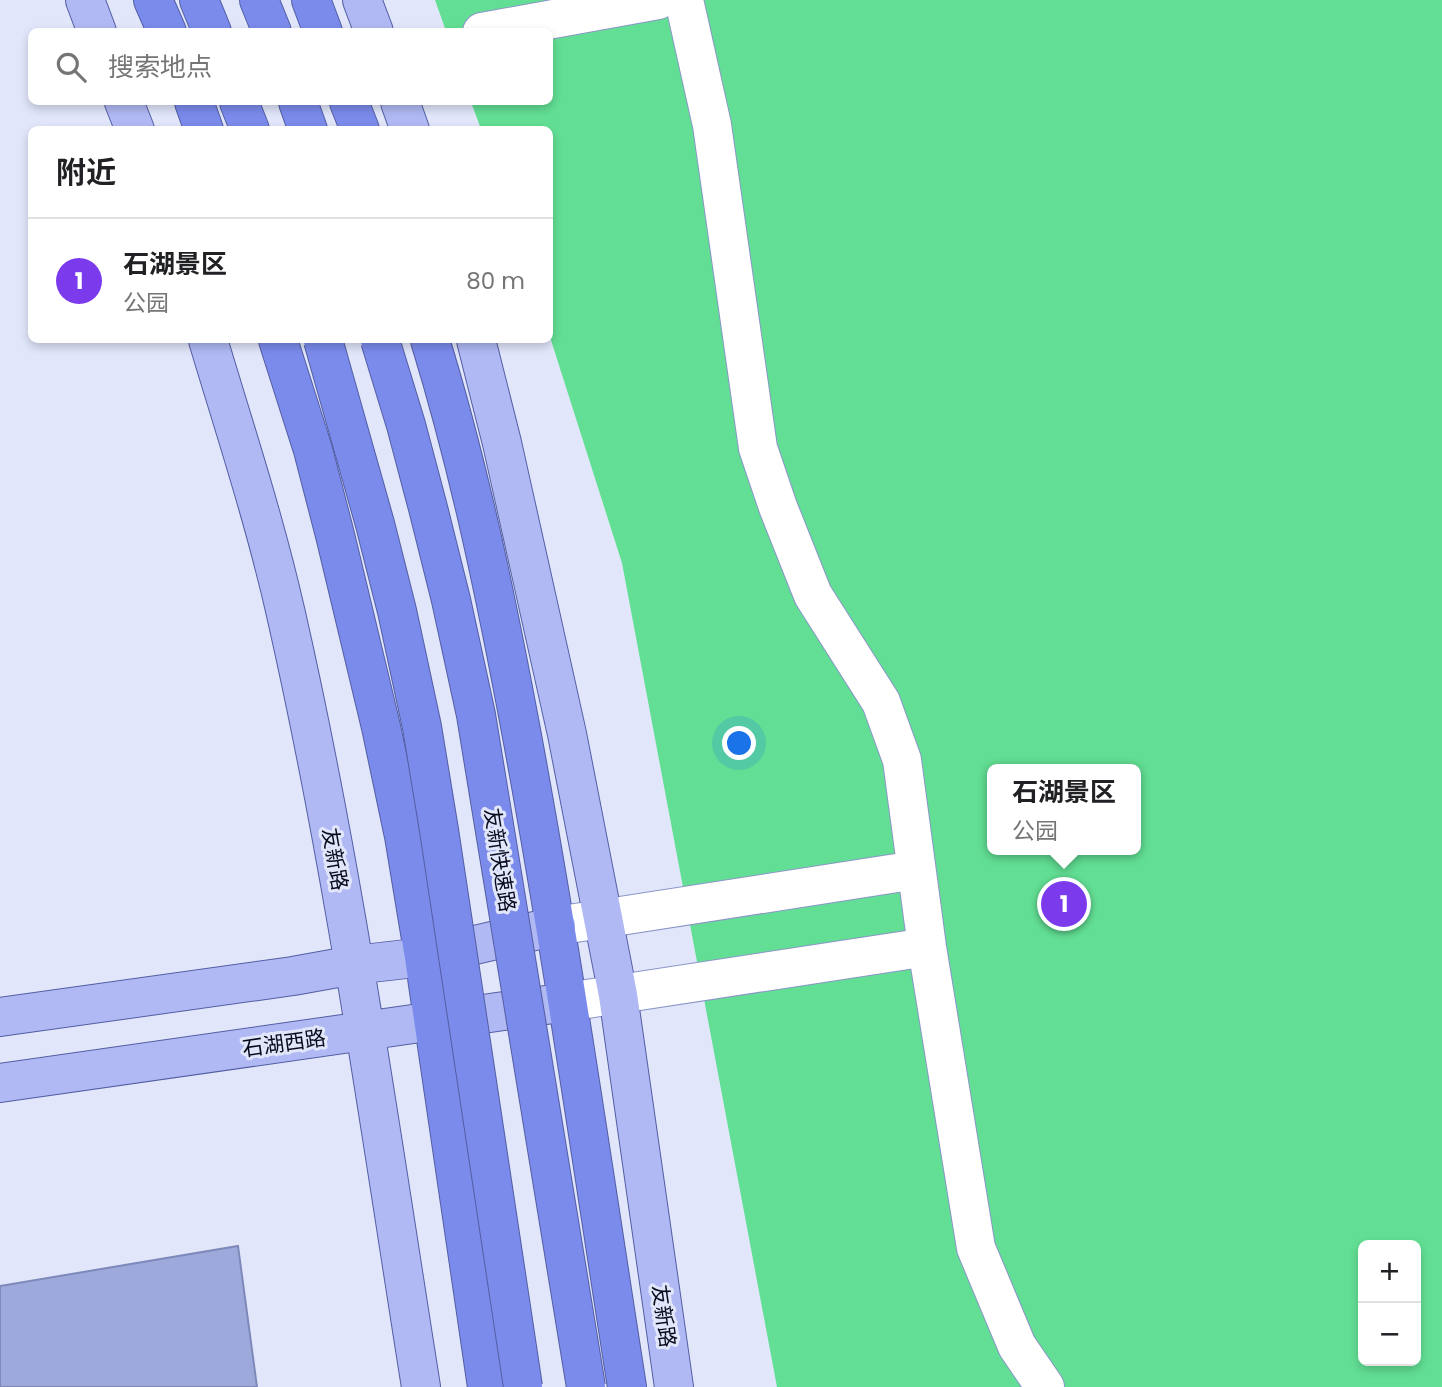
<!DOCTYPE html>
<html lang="zh">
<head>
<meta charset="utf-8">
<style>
	:root { --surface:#fff; --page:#f2f2f2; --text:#202124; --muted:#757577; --line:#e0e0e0; --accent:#7c3aed }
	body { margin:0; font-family:Poppins,"Noto Sans SC",sans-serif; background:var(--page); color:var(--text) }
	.controls { position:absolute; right:21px; bottom:21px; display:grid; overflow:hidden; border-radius:10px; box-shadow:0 4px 10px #0003 }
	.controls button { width:63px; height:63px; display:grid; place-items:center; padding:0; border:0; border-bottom:2px solid var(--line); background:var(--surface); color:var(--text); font:35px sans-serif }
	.you { position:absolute; left:740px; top:744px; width:24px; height:24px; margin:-18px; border:5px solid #fff; border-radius:50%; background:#1a73e8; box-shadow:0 0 0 10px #1a73e833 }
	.badge { display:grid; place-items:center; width:46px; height:46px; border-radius:50%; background:var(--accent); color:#fff; font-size:23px; font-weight:700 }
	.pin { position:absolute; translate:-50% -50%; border:4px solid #fff; box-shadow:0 2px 7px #0006 }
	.popup { position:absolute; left:987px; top:764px; width:154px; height:91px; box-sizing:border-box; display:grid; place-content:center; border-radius:10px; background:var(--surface); filter:drop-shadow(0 2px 5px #0005); font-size:23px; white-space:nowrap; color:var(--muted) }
	.popup b { font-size:26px; color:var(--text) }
	.popup::after { content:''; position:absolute; left:50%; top:100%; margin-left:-14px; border:14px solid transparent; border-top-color:var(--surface) }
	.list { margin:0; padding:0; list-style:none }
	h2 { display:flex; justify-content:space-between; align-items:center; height:91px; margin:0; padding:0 28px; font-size:30px }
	h2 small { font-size:23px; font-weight:400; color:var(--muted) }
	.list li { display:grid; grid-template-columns:46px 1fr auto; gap:21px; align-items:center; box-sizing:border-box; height:126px; padding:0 28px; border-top:2px solid var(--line) }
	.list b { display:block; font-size:26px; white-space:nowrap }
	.list p { margin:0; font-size:23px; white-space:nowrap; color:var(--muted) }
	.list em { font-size:23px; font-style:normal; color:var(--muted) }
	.icon { flex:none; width:38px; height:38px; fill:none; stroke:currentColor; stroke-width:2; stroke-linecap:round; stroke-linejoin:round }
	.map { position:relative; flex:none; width:1442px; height:1387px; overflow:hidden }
	.search { position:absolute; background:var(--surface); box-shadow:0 4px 10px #0003; left:28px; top:28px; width:525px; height:77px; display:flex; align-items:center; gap:18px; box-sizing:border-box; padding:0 24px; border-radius:10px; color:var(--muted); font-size:26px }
	.panel { position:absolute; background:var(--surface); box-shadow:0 4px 10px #0003; left:28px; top:126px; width:525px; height:217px; border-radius:10px }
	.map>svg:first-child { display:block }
	.green { fill:#62df94; fill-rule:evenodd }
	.building { fill:#9ea9db; stroke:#7e89b9; stroke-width:2 }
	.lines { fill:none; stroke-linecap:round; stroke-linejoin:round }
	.minor-casing { stroke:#8b96c7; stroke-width:40 }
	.major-casing { stroke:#535ea3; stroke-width:40 }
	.highway-casing { stroke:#535ea3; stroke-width:40 }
	.minor { stroke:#fff; stroke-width:38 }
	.major { stroke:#b0b9f4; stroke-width:38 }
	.highway { stroke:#7b8bec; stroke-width:38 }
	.highway-bridge-casing { stroke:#535ea3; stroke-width:40; stroke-linecap:butt }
	.highway-bridge { stroke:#7b8bec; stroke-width:38 }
	.labels { text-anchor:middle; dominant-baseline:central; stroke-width:6; stroke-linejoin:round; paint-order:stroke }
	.street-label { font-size:21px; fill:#080b1c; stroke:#e1e6fb }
</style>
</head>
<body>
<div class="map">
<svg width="1442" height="1387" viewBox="0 0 1442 1387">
	<rect width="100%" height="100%" fill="#e1e6fb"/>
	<path class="green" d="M435 0H1442V1387H777L622 563 550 337V130L481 129 471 102H550V32L446 31ZM992 769H1136V850H992ZM1363 1245H1416V1361H1363Z"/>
	<path class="building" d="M238 1246 257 1387H0V1286Z"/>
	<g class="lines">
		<defs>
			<path id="minor" d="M684 0 712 125 758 448 778 507 813 595 881 702 902 760 927 947 976 1248 1017 1346 1045 1387
				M482 32 658 0
				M556 926 916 870
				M567 1002 927 947"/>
			<path id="major" d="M85 0 97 32
				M362 0 374 32
				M124 102 135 130
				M400 102 410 130
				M208 340C235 430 265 521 286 614 344 869 380 1129 421 1387
				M476 340 502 443 567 734 618 995 674 1387
				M0 1017 293 976 354 965 424 957 556 926
				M0 1083 567 1002"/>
			<path id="highway" d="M153 0 167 32
				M199 0 212 32
				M259 0 272 32
				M311 0 323 32
				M194 102 204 130
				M239 102 250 130
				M298 102 308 130
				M349 102 360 130
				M278 340 313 450 335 535 381 727 404 836 424 957 487 1387
				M430 340C470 470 497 602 522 736 562 952 593 1170 627 1387"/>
		</defs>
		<use href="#minor" class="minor-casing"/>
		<use href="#major" class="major-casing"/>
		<use href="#highway" class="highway-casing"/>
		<use href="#minor" class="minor"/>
		<use href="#major" class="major"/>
		<use href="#highway" class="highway"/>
		<defs>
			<path id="highway-bridge" d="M323 340 375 524 397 611 422 727 439 830 523 1387
				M380 340 406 425 428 508 451 600 476 715 586 1387"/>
		</defs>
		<use href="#highway-bridge" class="highway-bridge-casing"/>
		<use href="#highway-bridge" class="highway-bridge"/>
	</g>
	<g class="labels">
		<g class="street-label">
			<text transform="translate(335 859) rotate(80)">友新路</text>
			<text transform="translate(500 860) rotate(81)">友新快速路</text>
			<text transform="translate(284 1043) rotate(-8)">石湖西路</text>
			<text transform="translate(664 1316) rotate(82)">友新路</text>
		</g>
	</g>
</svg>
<div class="controls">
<button>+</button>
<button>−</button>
</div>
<div class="you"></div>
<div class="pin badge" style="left:1064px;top:904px">1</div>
<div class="popup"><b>石湖景区</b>公园</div>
<div class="search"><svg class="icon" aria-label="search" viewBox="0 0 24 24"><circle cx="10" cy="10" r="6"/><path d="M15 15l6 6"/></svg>搜索地点</div>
<section class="panel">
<h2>附近<small></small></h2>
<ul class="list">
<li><span class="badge">1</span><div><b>石湖景区</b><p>公园</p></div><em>80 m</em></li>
</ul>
</section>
</div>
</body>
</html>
